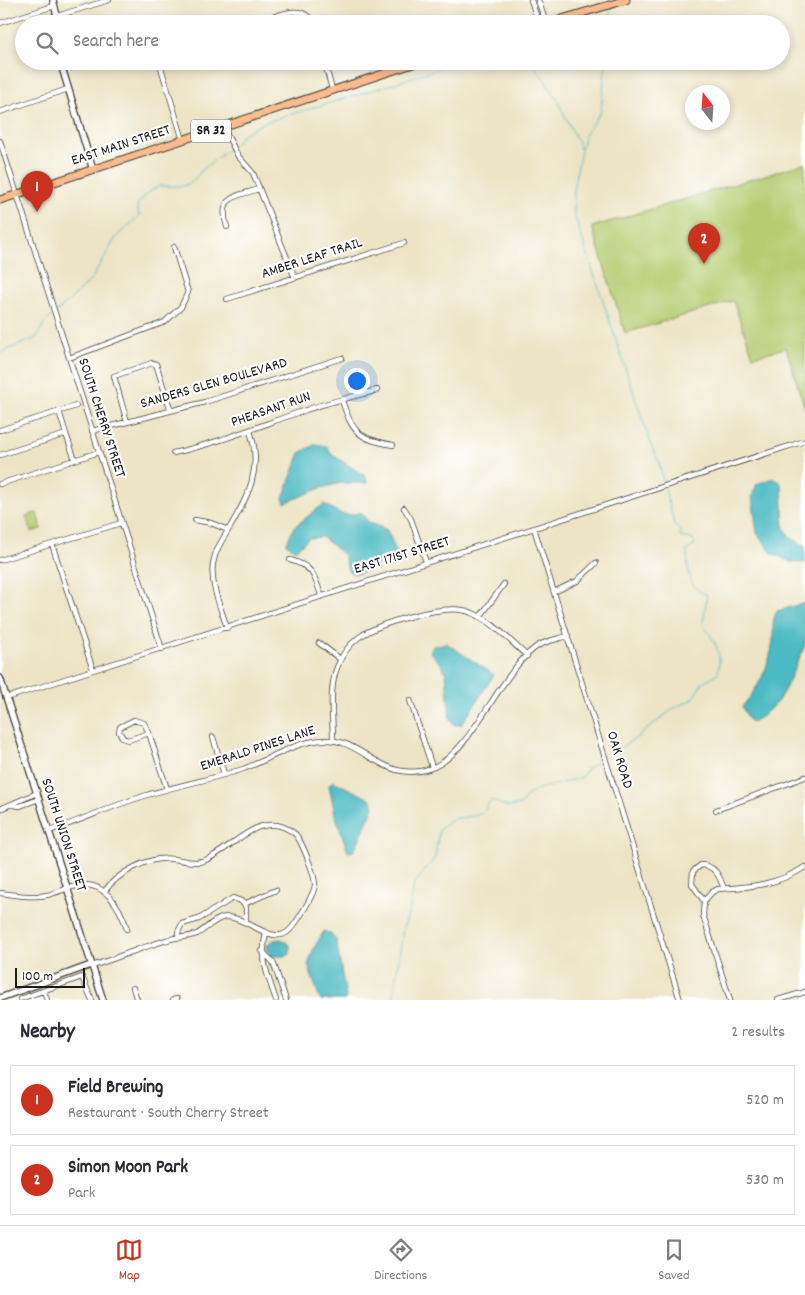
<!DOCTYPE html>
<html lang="en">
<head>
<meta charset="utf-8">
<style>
	:root { --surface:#fff; --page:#f2f2f3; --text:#2b2b33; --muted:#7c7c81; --line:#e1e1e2; --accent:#c8321e }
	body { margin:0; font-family:Dekko,sans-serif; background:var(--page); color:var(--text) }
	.compass { position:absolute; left:685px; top:85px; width:45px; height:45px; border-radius:50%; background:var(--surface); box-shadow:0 2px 8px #0003; rotate:343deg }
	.scale { position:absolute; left:15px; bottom:12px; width:70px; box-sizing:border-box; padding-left:5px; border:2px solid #1c1c1c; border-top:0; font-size:14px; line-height:18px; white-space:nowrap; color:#1c1c1c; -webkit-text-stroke:4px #fff; paint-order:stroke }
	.you { position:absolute; left:356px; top:380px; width:18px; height:18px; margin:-12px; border:4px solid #fff; border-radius:50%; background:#1a73e8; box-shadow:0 0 0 8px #1a73e833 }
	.badge { display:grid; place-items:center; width:32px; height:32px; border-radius:50%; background:var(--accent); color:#fff; font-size:16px; font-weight:700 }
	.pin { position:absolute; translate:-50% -41px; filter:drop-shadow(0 1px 2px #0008) }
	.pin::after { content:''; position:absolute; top:26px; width:18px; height:15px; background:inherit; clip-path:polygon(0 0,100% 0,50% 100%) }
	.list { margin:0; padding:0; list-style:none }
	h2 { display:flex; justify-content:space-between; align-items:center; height:65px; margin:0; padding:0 20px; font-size:21px }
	h2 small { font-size:16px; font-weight:400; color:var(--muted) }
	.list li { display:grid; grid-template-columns:32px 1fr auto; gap:15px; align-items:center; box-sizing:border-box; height:70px; margin:0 10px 10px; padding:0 10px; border:1px solid var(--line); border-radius:0px }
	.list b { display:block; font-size:19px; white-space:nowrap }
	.list p { margin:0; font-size:16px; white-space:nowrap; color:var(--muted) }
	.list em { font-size:16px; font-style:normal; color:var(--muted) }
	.icon { flex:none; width:28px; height:28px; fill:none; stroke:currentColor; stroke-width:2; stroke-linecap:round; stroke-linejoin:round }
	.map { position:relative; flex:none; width:805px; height:1000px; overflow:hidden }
	.search { position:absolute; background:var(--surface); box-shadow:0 2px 8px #0003; left:15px; right:15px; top:15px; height:55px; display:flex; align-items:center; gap:12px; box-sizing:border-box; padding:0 18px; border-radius:28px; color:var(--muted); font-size:19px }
	.sheet { height:225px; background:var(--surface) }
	nav { display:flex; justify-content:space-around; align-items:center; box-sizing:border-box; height:70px; border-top:1px solid var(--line); background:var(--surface); font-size:14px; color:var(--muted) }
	nav a { display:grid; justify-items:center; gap:2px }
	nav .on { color:var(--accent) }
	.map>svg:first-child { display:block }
	.green { fill:#b6cc71; stroke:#697446 }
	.water { fill:#4cbac2; stroke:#346b6f }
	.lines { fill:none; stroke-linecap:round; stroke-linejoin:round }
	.stream { stroke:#4cbac2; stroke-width:1 }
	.minor-casing { stroke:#3b3a35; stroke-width:6 }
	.tertiary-casing { stroke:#3b3a35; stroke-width:8 }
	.primary-casing { stroke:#3b3a35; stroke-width:9 }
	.minor { stroke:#fff; stroke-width:4.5 }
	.tertiary { stroke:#fff; stroke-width:5.5 }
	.primary { stroke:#fbbb8d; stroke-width:7 }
	.labels { text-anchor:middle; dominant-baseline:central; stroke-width:4.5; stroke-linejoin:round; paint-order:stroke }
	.shield { fill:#fff; stroke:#606060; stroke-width:1 }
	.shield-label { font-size:14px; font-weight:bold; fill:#1c1c1c }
	.street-label { font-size:15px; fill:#1c1c1c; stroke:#fff }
</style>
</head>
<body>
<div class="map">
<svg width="805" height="1000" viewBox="0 0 805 1000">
	<rect width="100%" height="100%" fill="#fff"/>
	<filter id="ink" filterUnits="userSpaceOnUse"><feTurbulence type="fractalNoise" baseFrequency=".02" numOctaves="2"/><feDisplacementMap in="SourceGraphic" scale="10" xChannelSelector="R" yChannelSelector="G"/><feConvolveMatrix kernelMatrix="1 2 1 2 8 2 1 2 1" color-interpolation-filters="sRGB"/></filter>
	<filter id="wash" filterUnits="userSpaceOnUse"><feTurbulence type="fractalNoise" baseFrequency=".0096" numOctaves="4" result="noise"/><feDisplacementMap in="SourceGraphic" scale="20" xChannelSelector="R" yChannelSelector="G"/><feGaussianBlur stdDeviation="1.12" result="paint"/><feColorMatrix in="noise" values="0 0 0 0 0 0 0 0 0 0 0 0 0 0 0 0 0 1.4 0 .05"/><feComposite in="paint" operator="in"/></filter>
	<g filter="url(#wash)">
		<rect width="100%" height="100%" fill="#ece4c5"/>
		<path class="green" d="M805 163V409L786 348 753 356 733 301 625 333 592 227Z
			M37 513 41 529 31 532 26 516Z"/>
		<path class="water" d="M316 444 327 446 331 454 365 476 368 483H340L321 488 285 503 283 498 300 453Z
			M773 478 780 482 782 487 784 528 790 537 805 546V563L791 562 772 553 757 533 752 496 757 484Z
			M324 504C340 513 342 518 361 512L367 521 387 530 397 553C378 558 375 573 354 574L348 571 344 555 322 537 309 538 295 550 286 544 294 527Z
			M805 603V645L786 687 778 701 764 715 751 723 742 707C759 687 769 667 773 641 774 629 771 622 777 611Z
			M446 643 494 675 462 724 455 725 450 719 446 674 442 665 430 652 433 646Z
			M333 781 372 800 374 807 354 851 348 852 335 814 329 785Z
			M324 931 331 934 336 940 346 996 345 1000H320L308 965 314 948Z
			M281 939 290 945V954L284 956H272L268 952 267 945 274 940Z"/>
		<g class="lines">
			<path class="stream" d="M610 9 611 24
				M532 61 556 97 578 143 581 151 574 184V214L651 445 659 462 664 485
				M386 86 461 61
				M234 145 243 134 265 122 383 87
				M581 149 585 134 601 111 606 61
				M56 313 91 280 116 237 139 216 137 205 149 192 159 186H182L191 183 203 169 231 147
				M0 353 36 338 45 322 53 315
				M607 756 636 738 674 708 692 700 702 683 718 673C722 650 715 643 703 624L707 595C687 588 688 569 687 550L694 546 695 543 692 539 680 537V530L674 524 665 489
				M393 1000 403 928 409 913 414 884 435 858 439 830C443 827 447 822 452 820 465 814 484 821 488 803L492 800 507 807 520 805 529 794 538 789 581 778 587 769 603 758"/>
		</g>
	</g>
	<g filter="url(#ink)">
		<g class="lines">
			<defs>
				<path id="minor" d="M531 0 539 24
					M538 0 546 23
					M57 16 109 0
					M0 23 54 6
					M254 24C272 18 303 0 313 24
					M159 61 183 140
					M324 61 332 89
					M0 112 68 89
					M223 127 238 156 253 173 295 278
					M0 141 162 649
					M227 227C218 196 234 197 259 189
					M227 299 404 243
					M69 358 165 322 181 307 188 292 174 247
					M342 400C352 433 359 439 393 445
					M59 411 66 434
					M127 422 114 376 152 363 156 364 171 411
					M0 430 76 406
					M92 431 205 402 342 358
					M173 453C219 443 261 425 306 410 328 402 353 397 377 390
					M0 455 66 434 75 460
					M0 484 99 452
					M404 508 411 519 426 562
					M195 520 211 523 228 530
					M534 528 680 1000
					M52 544 93 670
					M0 560 121 523
					M290 560C312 566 314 574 321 595
					M554 592 577 581 596 563
					M480 617 504 584
					M227 628C221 608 210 585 213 564 215 551 222 540 229 529 248 497 263 469 250 431
					M319 643 340 659
					M6 698 805 441
					M410 700 432 767
					M134 720 144 723 149 733 128 740 123 738 119 732 120 727Z
					M149 733 167 789
					M213 737 224 774
					M333 740C333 716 328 688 338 665 342 655 349 645 358 638 378 623 443 604 467 611 490 618 509 640 527 656
					M13 805 20 806 39 799
					M0 809 37 793
					M716 810 805 777
					M49 831C80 821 109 807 141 797 174 786 209 780 243 769 269 760 295 741 324 740 363 738 384 787 434 767 473 750 499 674 536 647 544 641 558 639 568 636
					M724 889C720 877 715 865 701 865L693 871 692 884 704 901 712 892 718 889C751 887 777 885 805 867
					M0 893C15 895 31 898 47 895 57 893 66 888 76 886 105 879 120 907 127 929
					M704 901 703 915 730 1000
					M244 904 276 890
					M266 932C260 961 267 973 276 1000
					M179 938 178 932 182 924 199 919 233 898 241 901 246 907V922
					M262 951 273 962 286 1000
					M92 966C117 958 142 947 167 940 176 937 187 938 197 934 206 929 215 918 226 917 245 916 270 943 286 933 295 928 314 894 315 885 315 875 301 838 294 833 260 806 231 852 203 861 192 864 184 860 173 859 149 856 117 873 104 892
					M133 988 137 1000
					M44 991 47 1000
					M20 999 82 977 92 1000
					M173 1000 177 999
					M778 1000 805 992"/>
				<path id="tertiary" d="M53 0 59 24
					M60 61 93 170
					M0 678 103 1000
					M0 998 91 965"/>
				<path id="primary" d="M545 24 626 0
					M0 200 422 61"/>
			</defs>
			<use href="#minor" class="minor-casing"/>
			<use href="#tertiary" class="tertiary-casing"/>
			<use href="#primary" class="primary-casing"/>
			<use href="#minor" class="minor"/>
			<use href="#tertiary" class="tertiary"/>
			<use href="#primary" class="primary"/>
		</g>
	</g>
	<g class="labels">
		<rect class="shield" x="191" y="119.5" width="40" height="23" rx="4"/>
		<g class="shield-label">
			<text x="211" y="131">SR 32</text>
		</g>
		<g class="street-label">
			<text transform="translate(121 146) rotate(-18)">EAST MAIN STREET</text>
			<text transform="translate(312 259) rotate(-18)">AMBER LEAF TRAIL</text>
			<text transform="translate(214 384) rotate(-16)">SANDERS GLEN BOULEVARD</text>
			<text transform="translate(271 410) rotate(-19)">PHEASANT RUN</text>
			<text transform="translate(101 418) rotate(72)">SOUTH CHERRY STREET</text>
			<text transform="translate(402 556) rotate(-17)">EAST 171ST STREET</text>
			<text transform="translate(258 749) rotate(-18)">EMERALD PINES LANE</text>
			<text transform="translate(619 760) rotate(73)">OAK ROAD</text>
			<text transform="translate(63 835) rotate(72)">SOUTH UNION STREET</text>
		</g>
	</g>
</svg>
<svg class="compass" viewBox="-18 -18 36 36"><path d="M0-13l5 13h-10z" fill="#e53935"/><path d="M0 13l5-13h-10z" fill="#7c7c81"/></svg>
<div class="scale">100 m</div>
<div class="you"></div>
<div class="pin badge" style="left:37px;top:212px">1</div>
<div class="pin badge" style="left:704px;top:264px">2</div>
<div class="search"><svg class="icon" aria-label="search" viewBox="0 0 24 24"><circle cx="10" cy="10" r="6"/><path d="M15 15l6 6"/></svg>Search here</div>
</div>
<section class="sheet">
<h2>Nearby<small>2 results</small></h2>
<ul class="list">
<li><span class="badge">1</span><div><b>Field Brewing</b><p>Restaurant · South Cherry Street</p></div><em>520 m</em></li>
<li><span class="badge">2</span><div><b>Simon Moon Park</b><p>Park</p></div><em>530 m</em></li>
</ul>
</section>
<nav>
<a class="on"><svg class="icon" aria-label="map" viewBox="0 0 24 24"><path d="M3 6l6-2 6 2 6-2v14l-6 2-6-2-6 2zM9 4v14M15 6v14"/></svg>Map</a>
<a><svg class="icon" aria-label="directions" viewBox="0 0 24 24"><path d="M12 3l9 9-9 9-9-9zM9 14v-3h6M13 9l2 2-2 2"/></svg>Directions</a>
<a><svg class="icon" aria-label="saved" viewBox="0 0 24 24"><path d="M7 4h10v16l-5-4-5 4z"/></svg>Saved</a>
</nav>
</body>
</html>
